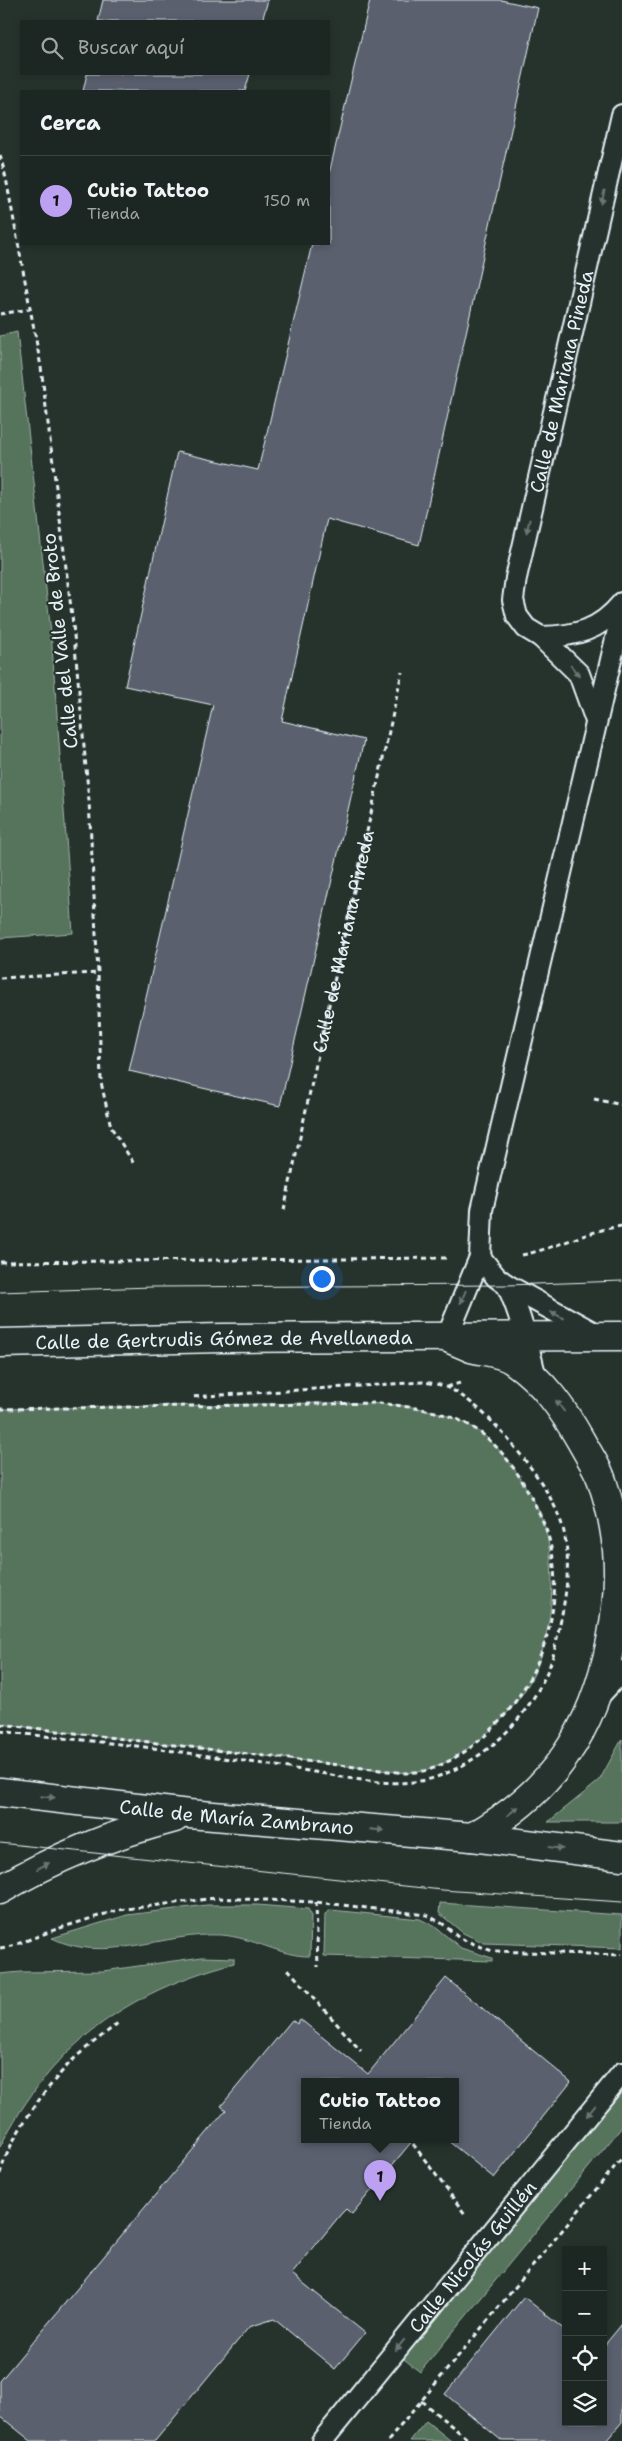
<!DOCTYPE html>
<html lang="es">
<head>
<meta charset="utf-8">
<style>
	:root { --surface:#1c2622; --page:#29322f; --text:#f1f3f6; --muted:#a0a5a5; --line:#3a4340; --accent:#bca0f2 }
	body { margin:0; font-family:"Shantell Sans",sans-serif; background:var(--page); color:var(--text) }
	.controls { position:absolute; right:15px; bottom:15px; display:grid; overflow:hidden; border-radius:0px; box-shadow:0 2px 8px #0003 }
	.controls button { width:45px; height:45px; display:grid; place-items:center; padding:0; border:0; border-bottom:1px solid var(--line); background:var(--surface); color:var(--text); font:25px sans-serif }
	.you { position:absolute; left:321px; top:1278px; width:18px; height:18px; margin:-12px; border:4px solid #fff; border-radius:50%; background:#1a73e8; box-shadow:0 0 0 8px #1a73e833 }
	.badge { display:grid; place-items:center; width:32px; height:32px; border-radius:50%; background:var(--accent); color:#111; font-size:16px; font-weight:700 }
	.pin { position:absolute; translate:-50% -41px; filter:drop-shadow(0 1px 2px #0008) }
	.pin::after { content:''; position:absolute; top:26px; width:18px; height:15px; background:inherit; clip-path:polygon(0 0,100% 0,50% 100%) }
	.popup { position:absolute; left:301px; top:2078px; width:158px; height:65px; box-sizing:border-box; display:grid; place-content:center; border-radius:0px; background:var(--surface); filter:drop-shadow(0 1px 4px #0005); font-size:16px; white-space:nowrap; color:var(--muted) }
	.popup b { font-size:19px; color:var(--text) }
	.popup::after { content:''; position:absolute; left:50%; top:100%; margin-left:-10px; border:10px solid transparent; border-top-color:var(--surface) }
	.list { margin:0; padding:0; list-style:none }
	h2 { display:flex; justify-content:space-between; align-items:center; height:65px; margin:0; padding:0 20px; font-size:21px }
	h2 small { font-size:16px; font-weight:400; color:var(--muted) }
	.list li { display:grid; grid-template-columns:32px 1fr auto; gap:15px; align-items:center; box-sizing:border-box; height:90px; padding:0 20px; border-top:1px solid var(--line) }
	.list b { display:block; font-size:19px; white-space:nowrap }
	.list p { margin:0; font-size:16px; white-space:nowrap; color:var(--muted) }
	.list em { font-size:16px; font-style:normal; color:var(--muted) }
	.icon { flex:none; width:28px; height:28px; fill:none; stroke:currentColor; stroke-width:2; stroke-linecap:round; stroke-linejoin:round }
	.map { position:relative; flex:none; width:622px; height:2441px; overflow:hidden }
	.search { position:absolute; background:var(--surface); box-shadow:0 2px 8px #0003; left:20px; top:20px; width:310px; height:55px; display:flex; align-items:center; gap:12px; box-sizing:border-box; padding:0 18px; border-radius:0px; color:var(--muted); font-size:19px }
	.panel { position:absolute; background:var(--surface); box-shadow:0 2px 8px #0003; left:20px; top:90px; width:310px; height:155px; border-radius:0px }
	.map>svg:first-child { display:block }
	.green { fill:#56735b; stroke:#9fb2aa }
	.building { fill:#5a606e; stroke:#e8f1f8 }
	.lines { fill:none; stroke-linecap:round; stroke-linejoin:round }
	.lane-casing { stroke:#e8f1f8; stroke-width:24 }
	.street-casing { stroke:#e8f1f8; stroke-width:31 }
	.secondary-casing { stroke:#e8f1f8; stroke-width:31 }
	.path { stroke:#e8f1f8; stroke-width:3; stroke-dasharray:5 4; stroke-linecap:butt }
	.lane { stroke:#26332d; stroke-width:20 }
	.street { stroke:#26332d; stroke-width:28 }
	.secondary { stroke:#26332d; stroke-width:28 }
	.tram { stroke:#e8f1f8; stroke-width:1 }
	.oneway { fill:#6a7674 }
	.labels { text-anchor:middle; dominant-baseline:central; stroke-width:4; stroke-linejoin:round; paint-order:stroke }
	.street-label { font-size:19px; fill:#e8f1f8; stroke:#26332d }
</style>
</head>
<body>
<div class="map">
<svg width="622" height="2441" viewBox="0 0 622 2441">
	<rect width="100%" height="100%" fill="#26332d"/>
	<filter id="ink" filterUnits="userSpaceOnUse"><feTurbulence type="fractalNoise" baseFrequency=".02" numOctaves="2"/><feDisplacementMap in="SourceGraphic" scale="10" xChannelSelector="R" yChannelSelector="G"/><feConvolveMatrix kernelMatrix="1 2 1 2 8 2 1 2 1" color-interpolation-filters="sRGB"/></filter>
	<g filter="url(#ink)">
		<path class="green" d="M17 332 51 633 73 933 0 938V336Z
			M319 1403C366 1403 416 1401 461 1421 488 1433 509 1459 524 1484 533 1500 544 1517 547 1536 556 1579 552 1621 539 1662 524 1705 473 1753 431 1769 423 1772 413 1772 405 1773L0 1724V1409Z
			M622 1739V1822H548L599 1781Z
			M440 1903 622 1915V1948L484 1943 463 1933 439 1913Z
			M207 1905H257L308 1909 311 1914 310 1956C282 1957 253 1937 221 1935 164 1932 106 1965 52 1938L127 1915Z
			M331 1910 420 1919 434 1926 461 1948 492 1958V1961L324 1956 325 1914Z
			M202 1957 234 1958V1963C126 1992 52 2045 0 2147V1974L21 1972 103 1971Z
			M622 2085V2127L420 2372 399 2355Z
			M426 2421 451 2441H410Z"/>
		<path class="building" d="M103 0H268L262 21H98Z
			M370 0H501L538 8 419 545 327 519 282 721 364 740 280 1106 129 1071 213 705 125 686 177 452 258 470 312 244H329V174Z
			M87 74H250L245 91H83Z
			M446 1978 571 2082 494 2178 447 2140H455V2082H305V2140H413L352 2214 346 2209 341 2214 292 2274 365 2333 335 2369 274 2319 249 2327 155 2441H31L0 2416V2381L226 2110 221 2106 292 2020 297 2024 300 2019 368 2074Z
			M524 2297 566 2331V2422H603V2347L622 2324V2422L606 2441H502L445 2394Z"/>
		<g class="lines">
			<defs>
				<g id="lane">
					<path d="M541 637C576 636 599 631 622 603"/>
					<path id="s2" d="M596 721 579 674 541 637 526 628 517 616 513 600 516 578 622 115"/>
					<path d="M480 1257 496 1277 507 1285 596 1334"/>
					<path d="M507 1285C521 1315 528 1345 536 1378"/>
					<path d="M447 1337 480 1257 482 1210 622 613"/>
					<path d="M598 1697 622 1671"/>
					<path id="s3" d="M322 2441 622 2073"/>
				</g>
				<path id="street" d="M450 1339C457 1342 464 1345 471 1348 486 1352 502 1352 514 1361 544 1382 563 1409 581 1441 588 1454 598 1468 602 1481 621 1537 622 1584 611 1641 593 1731 553 1792 472 1837"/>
				<g id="secondary">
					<path id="s4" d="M0 1343 222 1338 622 1336"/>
					<path id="s5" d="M0 1792 189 1814 472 1837 622 1856"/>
					<path d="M0 1890C55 1857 113 1834 175 1818"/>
				</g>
			</defs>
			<use href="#lane" class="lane-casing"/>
			<use href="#street" class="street-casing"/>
			<use href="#secondary" class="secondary-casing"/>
			<g class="path">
				<path d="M0 155 6 178 41 367 73 624 89 801 98 973 101 1082 111 1127 134 1164"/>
				<path d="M0 314 30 309"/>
				<path d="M0 978 98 973"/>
				<path d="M594 1099 622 1105"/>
				<path id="s1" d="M284 1210 402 672"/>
				<path d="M522 1255C556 1248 587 1231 622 1226"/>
				<path d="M0 1262 446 1258"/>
				<path d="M447 1387 460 1383"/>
				<path d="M0 1409 380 1403C407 1407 435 1409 461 1421 488 1433 509 1459 524 1484 533 1500 541 1515 547 1532 576 1622 519 1736 431 1769 423 1772 413 1772 405 1773L0 1724"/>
				<path d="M0 1731C56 1738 111 1742 167 1750 210 1756 252 1762 295 1769 341 1775 397 1793 442 1775 492 1755 530 1715 550 1665 555 1652 557 1637 560 1623 567 1593 571 1559 563 1528 554 1497 532 1468 511 1443 496 1424 468 1396 446 1387 439 1384 430 1383 423 1382L191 1397"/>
				<path d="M316 1902 318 1967"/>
				<path d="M0 1948 12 1946 57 1929 118 1910 216 1898 316 1902 427 1915 443 1924 459 1938 492 1951 622 1955"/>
				<path d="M288 1969 361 2051"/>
				<path d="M413 2144 465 2214"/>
				<path d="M0 2174C10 2137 40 2096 66 2067 81 2050 102 2037 119 2022"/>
				<path d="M421 2401 470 2441"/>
				<path d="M388 2441 622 2158"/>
			</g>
			<use href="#lane" class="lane"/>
			<use href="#street" class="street"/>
			<use href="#secondary" class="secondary"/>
			<path class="tram" d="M0 1292 152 1287 507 1285 622 1281
				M0 1843 442 1890 622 1902"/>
		</g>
		<defs><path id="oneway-solid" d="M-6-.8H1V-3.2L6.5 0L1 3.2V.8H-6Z" transform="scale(1.25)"/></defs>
		<g class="oneway">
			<use href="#oneway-solid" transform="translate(603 197) rotate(103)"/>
			<use href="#oneway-solid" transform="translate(528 526) rotate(103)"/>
			<use href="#oneway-solid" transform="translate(575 671) rotate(52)"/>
			<use href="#oneway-solid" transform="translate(463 1297) rotate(113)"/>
			<use href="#oneway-solid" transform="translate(557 1315) rotate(-152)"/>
			<use href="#oneway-solid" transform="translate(560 1406) rotate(-127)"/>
			<use href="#oneway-solid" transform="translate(48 1797) rotate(6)"/>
			<use href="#oneway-solid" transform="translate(513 1811) rotate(-38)"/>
			<use href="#oneway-solid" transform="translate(377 1830) rotate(5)"/>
			<use href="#oneway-solid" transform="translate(556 1848) rotate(7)"/>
			<use href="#oneway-solid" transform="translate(43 1866) rotate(-27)"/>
			<use href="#oneway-solid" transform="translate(591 2111) rotate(129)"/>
			<use href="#oneway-solid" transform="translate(400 2345) rotate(129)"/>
		</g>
	</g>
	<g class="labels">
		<g class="street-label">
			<text stroke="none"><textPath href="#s2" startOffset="376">Calle de Mariana Pineda</textPath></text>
			<text transform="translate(60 641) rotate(-96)">Calle del Valle de Broto</text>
			<text stroke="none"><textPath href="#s1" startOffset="275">Calle de Mariana Pineda</textPath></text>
			<text stroke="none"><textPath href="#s4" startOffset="224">Calle de Gertrudis Gómez de Avellaneda</textPath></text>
			<text stroke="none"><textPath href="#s5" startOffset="238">Calle de María Zambrano</textPath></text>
			<text stroke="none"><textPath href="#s3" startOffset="238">Calle Nicolás Guillén</textPath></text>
		</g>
	</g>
</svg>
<div class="controls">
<button>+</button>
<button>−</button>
<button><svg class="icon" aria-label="locate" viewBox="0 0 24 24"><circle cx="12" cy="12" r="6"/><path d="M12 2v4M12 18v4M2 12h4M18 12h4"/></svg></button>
<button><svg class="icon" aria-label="layers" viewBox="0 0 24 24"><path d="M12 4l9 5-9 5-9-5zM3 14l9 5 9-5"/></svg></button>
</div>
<div class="you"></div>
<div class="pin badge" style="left:380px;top:2201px">1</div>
<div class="popup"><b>Cutio Tattoo</b>Tienda</div>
<div class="search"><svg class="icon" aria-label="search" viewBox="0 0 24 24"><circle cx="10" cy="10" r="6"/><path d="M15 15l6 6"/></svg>Buscar aquí</div>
<section class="panel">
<h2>Cerca<small></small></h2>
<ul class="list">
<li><span class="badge">1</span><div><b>Cutio Tattoo</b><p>Tienda</p></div><em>150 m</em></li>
</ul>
</section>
</div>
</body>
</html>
